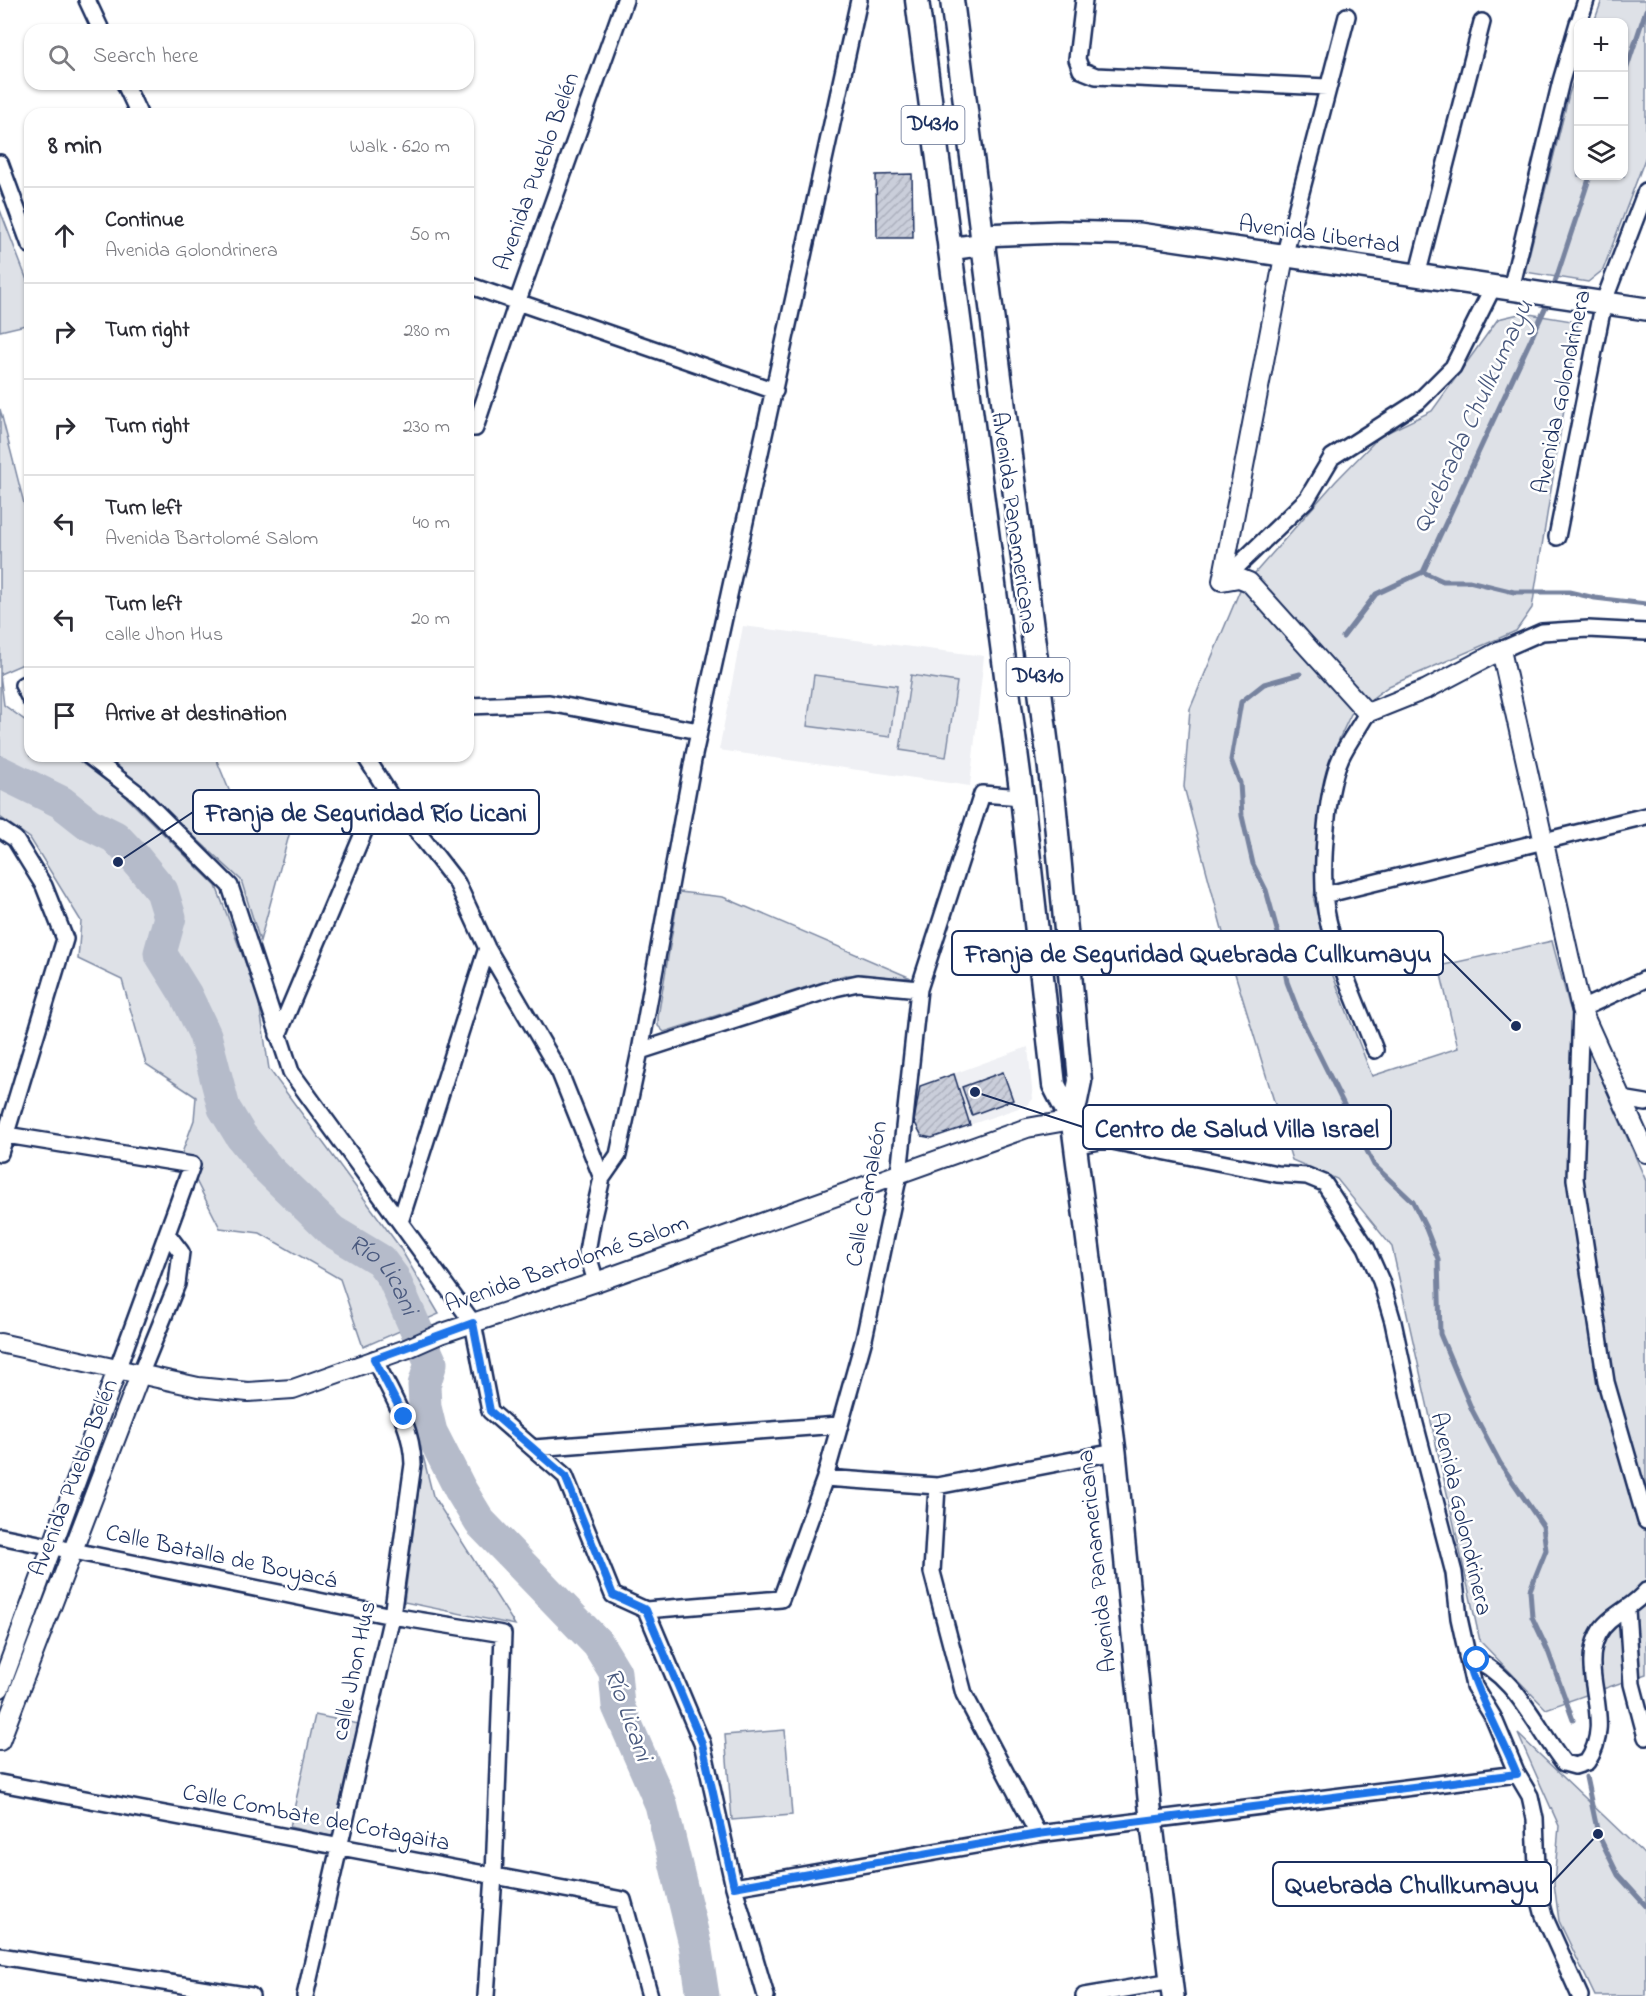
<!DOCTYPE html>
<html lang="en">
<head>
<meta charset="utf-8">
<style>
	:root { --surface:#fff; --page:#f2f2f3; --text:#2b2b33; --muted:#7c7c81; --line:#e1e1e2 }
	body { margin:0; font-family:"Indie Flower",sans-serif; background:var(--page); color:var(--text) }
	.controls { position:absolute; right:18px; top:18px; display:grid; overflow:hidden; border-radius:12px; box-shadow:0 2px 4px #0004 }
	.controls button { width:54px; height:54px; display:grid; place-items:center; padding:0; border:0; border-bottom:2px solid var(--line); background:var(--surface); color:var(--text); font:30px sans-serif }
	.stop { position:absolute; width:18px; height:18px; margin:-14px; border:4px solid #1a73e8; border-radius:50%; background:#fff }
	.stop.end { background:#1a73e8; border-color:#fff; box-shadow:0 2px 6px #0008 }
	.list { margin:0; padding:0; list-style:none }
	h2 { display:flex; justify-content:space-between; align-items:center; height:78px; margin:0; padding:0 24px; font-size:26px }
	h2 small { font-size:20px; font-weight:400; color:var(--muted) }
	.list li { display:grid; grid-template-columns:39px 1fr auto; gap:18px; align-items:center; box-sizing:border-box; height:96px; padding:0 24px; border-top:2px solid var(--line) }
	.list b { display:block; font-size:22px; white-space:nowrap }
	.list p { margin:0; font-size:20px; white-space:nowrap; color:var(--muted) }
	.list em { font-size:20px; font-style:normal; color:var(--muted) }
	.icon { flex:none; width:33px; height:33px; fill:none; stroke:currentColor; stroke-width:2; stroke-linecap:round; stroke-linejoin:round }
	.map { position:relative; flex:none; width:1646px; height:1996px; overflow:hidden }
	.search { position:absolute; background:var(--surface); box-shadow:0 2px 4px #0004; left:24px; top:24px; width:450px; height:66px; display:flex; align-items:center; gap:15px; box-sizing:border-box; padding:0 21px; border-radius:18px; color:var(--muted); font-size:22px }
	.panel { position:absolute; background:var(--surface); box-shadow:0 2px 4px #0004; left:24px; top:108px; width:450px; height:654px; border-radius:18px }
	.map>svg:first-child { display:block }
	.built { fill:#eff0f4 }
	.green { fill:#dee1e7; stroke:#7c88a2; stroke-width:1.5 }
	.lines { fill:none; stroke-linecap:round; stroke-linejoin:round }
	.stream { stroke:#77839f; stroke-width:5 }
	.river { stroke:#b5bbca; stroke-width:33 }
	.building { fill:url(#building-hatch); stroke:#1b2f5e; stroke-width:1.5 }
	.minor-casing { stroke:#1b2f5e; stroke-width:20 }
	.tertiary-casing { stroke:#1b2f5e; stroke-width:22 }
	.secondary-casing { stroke:#1b2f5e; stroke-width:26 }
	.primary-casing { stroke:#1b2f5e; stroke-width:27 }
	.minor { stroke:#fff; stroke-width:15 }
	.tertiary { stroke:#fff; stroke-width:18 }
	.secondary { stroke:#fff; stroke-width:21 }
	.primary { stroke:#fff; stroke-width:22 }
	.route { stroke:#1a73e8; stroke-width:8 }
	.labels { text-anchor:middle; dominant-baseline:central; stroke-width:5; stroke-linejoin:round; paint-order:stroke }
	.shield { fill:#fff; stroke:#5f6d8e; stroke-width:1.5 }
	.shield-label { font-size:22px; font-weight:bold; fill:#1b2f5e }
	.street-label { font-size:24px; fill:#1b2f5e; stroke:#fff }
	.water-label { font-size:26px; font-style:italic; fill:#49597e; stroke:#fff }
	.leader { fill:none; stroke:#1b2f5e; stroke-width:2 }
	.callout-dot { fill:#1b2f5e; stroke:#fff; stroke-width:2 }
	.callout { fill:#fff; stroke:#1b2f5e; stroke-width:2 }
	.callout-label { font-size:26px; text-anchor:middle; font-weight:bold; fill:#1b2f5e }
</style>
</head>
<body>
<div class="map">
<svg width="1646" height="1996" viewBox="0 0 1646 1996">
	<defs>
		<pattern id="building-hatch" width="6" height="6" patternUnits="userSpaceOnUse" patternTransform="scale(1.5)"><rect width="6" height="6" fill="#caceda"/><path d="M-1 1l2-2M0 6l6-6M5 7l2-2" fill="none" stroke="#adb1be"/></pattern>
	</defs>
	<rect width="100%" height="100%" fill="#fff"/>
	<filter id="ink" filterUnits="userSpaceOnUse"><feTurbulence type="fractalNoise" baseFrequency=".0167" numOctaves="2"/><feDisplacementMap in="SourceGraphic" scale="12" xChannelSelector="R" yChannelSelector="G"/><feConvolveMatrix kernelMatrix="1 2 1 2 8 2 1 2 1" color-interpolation-filters="sRGB"/></filter>
	<g filter="url(#ink)">
		<path class="built" d="M743 626 984 656 970 786 719 750Z
			M1028 1047 1033 1099 1027 1105 932 1138 922 1136 914 1121 920 1086Z"/>
		<path class="green" d="M1602 0H1646V156L1603 270 1588 282 1525 272 1569 94 1578 67V176H1624V22H1594Z
			M0 210 30 288V324L0 331Z
			M1523 313 1578 322 1532 608 1516 631 1389 686 1351 714 1340 737 1322 790 1314 900 1328 963 1372 1076 1458 1048 1439 966 1552 941 1569 1005 1646 1181V1674L1546 1709 1480 1641 1392 1247 1337 1179 1292 1160 1226 944 1184 787 1190 709 1240 590 1336 481 1380 436 1432 411 1498 319Z
			M0 409 30 527V661L0 674 4 705 30 724V756H72L121 792 216 886 258 996 269 1069 399 1246 439 1314 363 1347 340 1279 260 1233 220 1228 182 1153 194 1120 196 1097 146 1064 122 980 78 959 81 921 30 838 0 817Z
			M814 675 897 686 890 737 807 726Z
			M911 675 957 682 946 757 900 750Z
			M107 756H215L236 807 291 828 260 941 241 880Z
			M679 892 723 897 911 978 845 975 664 1032 658 1026V1017Z
			M423 1456 433 1496 515 1625 404 1602Z
			M315 1715 359 1724 334 1837 290 1827Z
			M785 1730 792 1815 732 1820 725 1735Z
			M1518 1734 1646 1856V1996H1595L1559 1921 1554 1883 1559 1826Z"/>
		<g class="lines">
			<path class="stream" d="M1624 76 1646 10
				M1552 291 1590 176
				M1423 572 1443 581H1469L1514 592H1569L1595 598 1646 604
				M1343 637 1376 594 1423 572 1549 300
				M1300 674 1264 684 1241 702 1231 760 1240 783 1242 816 1253 864 1266 890 1279 937 1287 982 1300 1016 1374 1165 1413 1202 1425 1226 1438 1259 1440 1334 1472 1410 1500 1463 1543 1526 1546 1550 1530 1590 1532 1617 1548 1651 1573 1720
				M1586 1777 1598 1834 1618 1875 1646 1906"/>
			<path class="river" id="s1" d="M0 772 61 802 89 824 115 837 135 858 162 891 170 917 160 953 186 995 205 1035 224 1108 241 1136 267 1168 332 1231 380 1260 393 1277 431 1363 424 1385 425 1407 431 1432 460 1489 480 1522 598 1644 615 1672 618 1706 661 1804 695 1944 703 1996"/>
		</g>
		<path class="building" d="M912 174 913 238H877L876 175Z
			M1003 1072 1013 1100 972 1115 962 1087Z
			M954 1074 970 1125 932 1138 922 1136 914 1121 920 1086Z"/>
		<g class="lines">
			<defs>
				<path id="minor" d="M87 0 101 30
					M1084 0 1077 59 1081 70 1096 76 1327 87
					M1579 22 1586 0
					M125 84 139 114
					M0 163 30 245
					M1284 257 1347 16
					M1417 276 1482 22
					M468 285 775 391
					M1511 289 1561 81 1578 23
					M468 428H475L517 303 625 0
					M1557 537 1604 301 1646 191
					M1222 581 1307 499 1332 457 1419 401 1453 367 1493 287
					M1501 650 1542 632 1588 629 1646 632
					M30 682 23 685 30 699
					M468 706 549 703 699 731
					M1367 713C1359 728 1348 742 1341 757 1325 792 1319 883 1328 920 1337 961 1360 1011 1375 1050
					M89 756 137 793 230 886 291 1072 473 1323 490 1411 565 1476 613 1595 646 1610 781 1599 825 1478 864 1339 899 1174 919 989 982 794 1022 797
					M365 756 395 803 457 883 487 948 560 1073 602 1178
					M0 829 15 839 44 886 65 939 0 1153
					M1324 895 1646 816
					M1646 979 1581 1009 1575 1179 1606 1382 1646 1521
					M278 1035 365 829 395 803
					M640 1051 835 988 858 983 919 989
					M1622 1099 1646 1103
					M0 1134 192 1165 117 1370
					M1076 1145 1107 1140 1277 1174 1307 1176 1324 1183 1366 1247 1381 1281 1393 1322 1414 1420 1454 1573 1459 1618 1474 1686 1493 1717 1517 1774 1530 1796 1535 1819 1538 1893 1544 1916 1580 1996
					M400 1222 487 948
					M596 1282 587 1252 593 1217 602 1178 618 1155 640 1051 694 755 859 0
					M140 1375 177 1284 181 1252 168 1235
					M534 1448 838 1425
					M825 1478 937 1486 1115 1452
					M937 1486 932 1572 964 1694 1038 1834
					M0 1536 392 1616 503 1634 494 1875 486 1996
					M646 1610 702 1743 734 1887 766 1996
					M1627 1610 1632 1684 1646 1737
					M1467 1656C1515 1673 1535 1726 1564 1763L1575 1766 1587 1762C1616 1720 1578 1674 1598 1635 1607 1616 1633 1608 1646 1591
					M0 1783 623 1900 650 1996
					M734 1887 1038 1834 1517 1774
					M0 1956 251 1996
					M305 1996 392 1616 413 1464C412 1425 391 1394 374 1359
					M1084 1996 1172 1981"/>
				<path id="tertiary" d="M1284 257 1222 581 1239 578 1249 582 1367 713 1427 689 1501 650 1581 1009 1646 1153
					M0 1343 198 1387 248 1392 293 1389 406 1349 440 1334 596 1282 1027 1128 1072 1120
					M0 1688 117 1370
					M0 1741 140 1375"/>
				<path id="secondary" d="M983 235 1060 232 1139 234 1646 309
					M949 249 985 244
					M1072 1120 1115 1452 1151 1818 1173 1996"/>
				<path id="primary" d="M917 0 1022 797 1054 1085 1072 1120
					M952 0 1054 801 1080 1081 1072 1120"/>
			</defs>
			<use href="#minor" class="minor-casing"/>
			<use href="#tertiary" class="tertiary-casing"/>
			<use href="#secondary" class="secondary-casing"/>
			<use href="#primary" class="primary-casing"/>
			<use href="#minor" class="minor"/>
			<use href="#tertiary" class="tertiary"/>
			<use href="#secondary" class="secondary"/>
			<use href="#primary" class="primary"/>
		</g>
	</g>
	<g class="lines" filter="url(#ink)">
		<path class="route" d="M404 1417 374 1359 473 1323 490 1411 565 1476 613 1595 646 1610 702 1743 734 1887 1038 1834 1517 1774C1501 1734 1478 1698 1467 1656L1477 1660"/>
	</g>
	<g class="labels">
		<g class="shield">
			<rect x="901.5" y="106" width="63" height="38" rx="4.5"/>
			<rect x="1006.5" y="658" width="63" height="38" rx="4.5"/>
		</g>
		<g class="shield-label">
			<text x="933" y="125">D4310</text>
			<text x="1038" y="677">D4310</text>
		</g>
		<g class="street-label">
			<text transform="translate(538 172) rotate(-70)">Avenida Pueblo Belén</text>
			<text transform="translate(1319 236) rotate(8)">Avenida Libertad</text>
			<text transform="translate(1563 392) rotate(-78)">Avenida Golondrinera</text>
			<text transform="translate(1013 523) rotate(82)">Avenida Panamericana</text>
			<text transform="translate(868 1194) rotate(-80)">Calle Camaleón</text>
			<text transform="translate(567 1265) rotate(-19)">Avenida Bartolomé Salom</text>
			<text transform="translate(75 1478) rotate(-69)">Avenida Pueblo Belén</text>
			<text transform="translate(1460 1514) rotate(77)">Avenida Golondrinera</text>
			<text transform="translate(221 1558) rotate(12)">Calle Batalla de Boyacá</text>
			<text transform="translate(1098 1561) rotate(-96)">Avenida Panamericana</text>
			<text transform="translate(355 1671) rotate(-78)">calle Jhon Hus</text>
			<text transform="translate(316 1819) rotate(11)">Calle Combate de Cotagaita</text>
		</g>
		<g class="water-label">
			<text transform="translate(1474 417) rotate(-65)">Quebrada Chullkumayu</text>
			<text stroke="none"><textPath href="#s1" startOffset="672">Río Licani</textPath></text>
			<text transform="translate(627 1715) rotate(70)">Río Licani</text>
		</g>
	</g>
	<path class="leader" d="M118 862L193 812M1516 1026L1443 953M975 1092L1083 1127M1598 1834L1551 1884"/>
	<g class="callout-dot">
		<circle cx="118" cy="862" r="6"/>
		<circle cx="1516" cy="1026" r="6"/>
		<circle cx="975" cy="1092" r="6"/>
		<circle cx="1598" cy="1834" r="6"/>
	</g>
	<g class="callout">
		<rect x="193" y="790" width="346" height="44" rx="6"/>
		<rect x="952" y="931" width="491" height="44" rx="6"/>
		<rect x="1083" y="1105" width="308" height="44" rx="6"/>
		<rect x="1273" y="1862" width="278" height="44" rx="6"/>
	</g>
	<g class="callout-label">
		<text x="366" y="821">Franja de Seguridad Río Licani</text>
		<text x="1198" y="962">Franja de Seguridad Quebrada Cullkumayu</text>
		<text x="1237" y="1137">Centro de Salud Villa Israel</text>
		<text x="1412" y="1893">Quebrada Chullkumayu</text>
	</g>
</svg>
<div class="controls">
<button>+</button>
<button>−</button>
<button><svg class="icon" aria-label="layers" viewBox="0 0 24 24"><path d="M12 4l9 5-9 5-9-5zM3 14l9 5 9-5"/></svg></button>
</div>
<div class="stop" style="left:1477px;top:1660px"></div>
<div class="stop end" style="left:404px;top:1417px"></div>
<div class="search"><svg class="icon" aria-label="search" viewBox="0 0 24 24"><circle cx="10" cy="10" r="6"/><path d="M15 15l6 6"/></svg>Search here</div>
<section class="panel">
<h2>8 min<small>Walk · 620 m</small></h2>
<ul class="list">
<li><svg class="icon" aria-label="ahead" viewBox="0 0 24 24"><path d="M12 20V5M6 11l6-6 6 6"/></svg><div><b>Continue</b><p>Avenida Golondrinera</p></div><em>50 m</em></li>
<li><svg class="icon" aria-label="right" viewBox="0 0 24 24"><path d="M7 20v-9h11M14 6l5 5-5 5"/></svg><div><b>Turn right</b></div><em>280 m</em></li>
<li><svg class="icon" aria-label="right" viewBox="0 0 24 24"><path d="M7 20v-9h11M14 6l5 5-5 5"/></svg><div><b>Turn right</b></div><em>230 m</em></li>
<li><svg class="icon" aria-label="left" viewBox="0 0 24 24"><path d="M17 20v-9H6M10 6l-5 5 5 5"/></svg><div><b>Turn left</b><p>Avenida Bartolomé Salom</p></div><em>40 m</em></li>
<li><svg class="icon" aria-label="left" viewBox="0 0 24 24"><path d="M17 20v-9H6M10 6l-5 5 5 5"/></svg><div><b>Turn left</b><p>calle Jhon Hus</p></div><em>20 m</em></li>
<li><svg class="icon" aria-label="arrive" viewBox="0 0 24 24"><path d="M6 21V4h12l-3 4 3 4H6"/></svg><div><b>Arrive at destination</b></div></li>
</ul>
</section>
</div>
</body>
</html>
